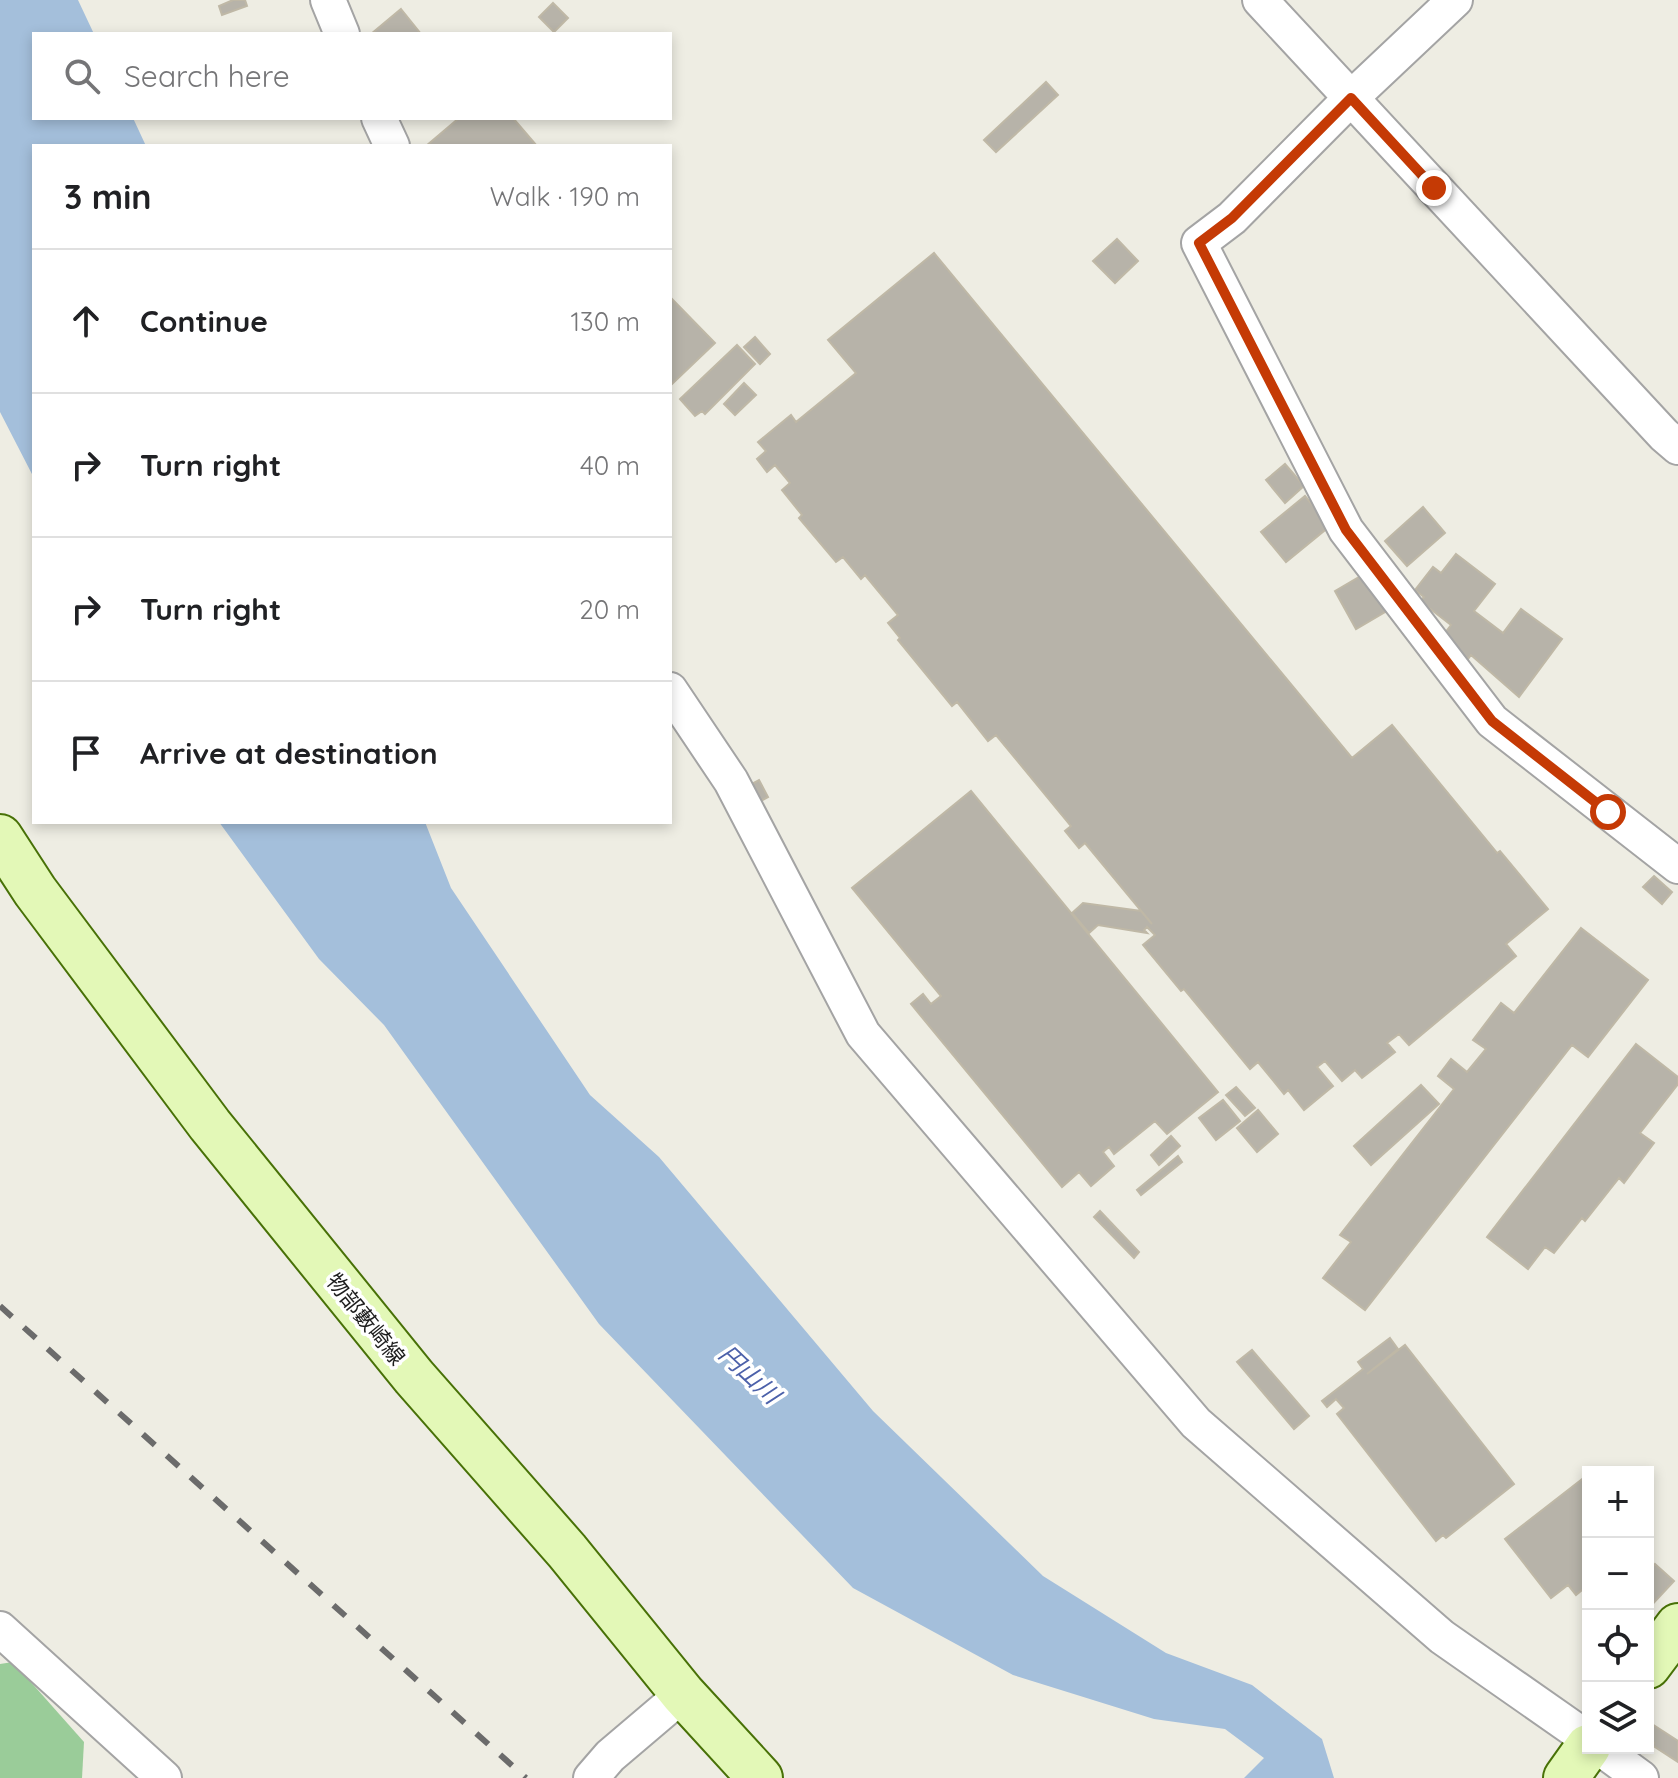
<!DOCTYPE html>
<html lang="en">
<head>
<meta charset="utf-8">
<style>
	:root { --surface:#fff; --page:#f2f2f2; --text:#202124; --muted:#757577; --line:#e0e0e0 }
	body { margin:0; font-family:Quicksand,"Noto Sans JP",sans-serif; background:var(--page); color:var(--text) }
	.controls { position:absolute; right:24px; bottom:24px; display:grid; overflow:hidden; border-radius:0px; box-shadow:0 4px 12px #0003 }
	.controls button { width:72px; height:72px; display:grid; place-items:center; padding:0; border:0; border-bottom:2px solid var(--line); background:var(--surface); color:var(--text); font:40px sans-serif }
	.stop { position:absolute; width:24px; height:24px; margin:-18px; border:6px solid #c53a05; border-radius:50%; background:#fff }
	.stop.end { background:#c53a05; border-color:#fff; box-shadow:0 2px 8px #0008 }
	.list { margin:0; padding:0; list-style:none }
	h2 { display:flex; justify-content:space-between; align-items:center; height:104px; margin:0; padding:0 32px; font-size:34px }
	h2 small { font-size:26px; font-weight:400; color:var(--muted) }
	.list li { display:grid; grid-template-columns:52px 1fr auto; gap:24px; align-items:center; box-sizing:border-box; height:144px; padding:0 32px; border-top:2px solid var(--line) }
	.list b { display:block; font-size:30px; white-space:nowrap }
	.list em { font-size:26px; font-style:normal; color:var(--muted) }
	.icon { flex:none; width:44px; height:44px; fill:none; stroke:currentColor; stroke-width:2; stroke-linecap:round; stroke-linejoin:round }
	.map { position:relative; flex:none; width:1678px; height:1778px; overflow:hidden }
	.search { position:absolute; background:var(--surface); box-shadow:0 4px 12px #0003; left:32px; top:32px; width:640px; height:88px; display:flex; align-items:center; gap:20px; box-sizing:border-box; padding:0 28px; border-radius:0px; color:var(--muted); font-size:30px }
	.panel { position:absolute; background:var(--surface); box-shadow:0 4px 12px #0003; left:32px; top:144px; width:640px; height:680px; border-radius:0px }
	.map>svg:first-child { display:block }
	.forest { fill:#9acc99 }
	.water { fill:#a4bfdb }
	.building { fill:#b7b3a9; stroke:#bfb8a6; stroke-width:2 }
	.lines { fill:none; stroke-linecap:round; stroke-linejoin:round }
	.street-casing { stroke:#a4a4a4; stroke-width:38 }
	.secondary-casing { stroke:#487107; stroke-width:48 }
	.street { stroke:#fff; stroke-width:34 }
	.secondary { stroke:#e3f8b7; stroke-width:44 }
	.rail { stroke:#6b6b6b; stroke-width:6; stroke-dasharray:16 16; stroke-linecap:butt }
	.route { stroke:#c53a05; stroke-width:10 }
	.labels { text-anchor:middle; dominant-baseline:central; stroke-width:7; stroke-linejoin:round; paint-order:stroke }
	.street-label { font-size:22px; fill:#1d1d1d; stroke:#fff }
	.water-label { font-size:24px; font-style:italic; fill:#4c61aa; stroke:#fff }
</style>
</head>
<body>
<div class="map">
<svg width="1678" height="1778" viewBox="0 0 1678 1778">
	<rect width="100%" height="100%" fill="#eeede3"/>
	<path class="forest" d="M13 1662 84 1742 82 1778H0V1664Z"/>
	<path class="water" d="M0 0H78L94 34H34V118H133L146 146H34V478L0 412Z
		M219 822H425L451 888 590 1095 659 1157 873 1411 1043 1576 1166 1653 1252 1685 1322 1739 1334 1778H1244L1264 1758 1225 1729 1154 1719 1013 1675 853 1588 599 1324 384 1025 319 959Z"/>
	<path class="building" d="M233 0H245L247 6 222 15 219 6Z
		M553 3 568 18 554 32 539 17Z
		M401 9 421 34H371Z
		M1046 82 1058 95 996 152 984 140Z
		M459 118H513L537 146H426Z
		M1117 239 1138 261 1115 283 1093 261Z
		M934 253 1352 758 1392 725 1497 853 1500 851 1548 909 1506 944 1516 956 1409 1045 1399 1034 1387 1043 1395 1052 1362 1078 1355 1070 1342 1081 1325 1061 1317 1067 1333 1086 1304 1110 1288 1090 1284 1094 1258 1062 1250 1069 1184 989 1181 991 1143 945 1155 935 1147 927 1144 930 1147 933 1098 925 1089 933 1072 913 1083 903 1141 911 1152 924 1085 843 1079 848 1065 831 1071 826 996 735 988 741 957 702 952 706 898 640 900 638 888 623 898 615 865 575 861 579 843 557 836 562 799 518 802 515 782 490 790 483 775 465 767 472 757 459 766 451 758 442 791 415 796 422 856 373 828 340Z
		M671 298 715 343 670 386V299Z
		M755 337 770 354 760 364 744 347Z
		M737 345 755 364 705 414 702 411 695 416 680 399Z
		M744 383 756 395 735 415 724 404Z
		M1285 464 1304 486 1285 503 1266 480Z
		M1305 496 1330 526 1286 562 1261 532Z
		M1423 507 1445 533 1407 566 1385 541Z
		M1456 554 1495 584 1474 611 1503 633 1521 609 1562 639 1519 697 1471 655 1468 659 1441 638 1451 625 1420 601 1424 597 1415 590 1433 567 1441 573Z
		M1366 573 1387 611 1356 629 1335 591Z
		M759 780 768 797 757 803 748 786Z
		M971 791 1218 1092 1167 1134 1155 1121 1114 1154 1109 1147 1103 1152 1114 1166 1091 1186 1079 1172 1062 1187 911 1004 923 994 931 1004 941 996 852 888Z
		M1654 876 1672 892 1662 904 1643 887Z
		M1581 928 1648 980 1588 1057 1572 1045 1365 1310 1323 1278 1351 1242 1340 1235 1454 1089 1438 1076 1451 1059 1467 1072 1486 1049 1473 1040 1501 1003 1514 1013Z
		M1636 1044 1678 1077V1084L1640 1133 1654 1143 1624 1183 1619 1178 1585 1221 1582 1218 1554 1253 1545 1247 1528 1269 1487 1237Z
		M1421 1085 1439 1104 1371 1165 1354 1146Z
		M1236 1087 1255 1108 1245 1116 1226 1095Z
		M1223 1100 1240 1121 1216 1140 1199 1118Z
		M1258 1110 1278 1134 1257 1152 1237 1128Z
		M1171 1136 1180 1146 1159 1165 1151 1155Z
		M1178 1156 1182 1162 1141 1195 1137 1190Z
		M1100 1211 1139 1252 1134 1258 1094 1217Z
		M1390 1338 1398 1349 1367 1374 1405 1345 1514 1484 1446 1538 1443 1535 1436 1541 1337 1414 1344 1408 1336 1399 1327 1407 1322 1401 1363 1369 1358 1362Z
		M1252 1350 1309 1416 1294 1429 1237 1362Z
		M1586 1476 1588 1478V1585L1576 1595 1568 1585 1551 1598 1505 1539Z
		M1655 1564 1674 1581 1648 1609V1572Z
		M1652 1724 1678 1741V1762L1652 1745 1654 1743 1650 1741 1651 1734 1648 1732Z"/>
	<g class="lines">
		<defs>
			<path id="street" d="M328 0 342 34
				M1260 0 1664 435 1678 447
				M1455 0 1351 98 1232 218 1199 243 1346 530 1492 721 1678 866
				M379 118 392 146
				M670 690 731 781 863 1034 1196 1423 1442 1637 1588 1739
				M0 1629 164 1778
				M1600 1748 1641 1778
				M591 1778 610 1756 683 1694"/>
			<path id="secondary" d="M0 837 35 891 210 1125 414 1377 567 1551 683 1694 760 1778
				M1648 1666 1678 1626
				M1566 1778 1588 1747"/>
		</defs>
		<use href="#street" class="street-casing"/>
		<use href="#secondary" class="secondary-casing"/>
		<use href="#street" class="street"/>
		<use href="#secondary" class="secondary"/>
		<path class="rail" d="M0 1306 526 1778"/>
	</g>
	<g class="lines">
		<path class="route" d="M1434 188 1351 98 1232 218 1199 243 1346 530 1492 721 1608 812"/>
	</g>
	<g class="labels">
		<g class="street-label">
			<text transform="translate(366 1319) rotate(51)">物部藪崎線</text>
		</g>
		<g class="water-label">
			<text transform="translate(750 1374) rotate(43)">円山川</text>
		</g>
	</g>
</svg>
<div class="controls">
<button>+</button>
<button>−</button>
<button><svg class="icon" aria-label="locate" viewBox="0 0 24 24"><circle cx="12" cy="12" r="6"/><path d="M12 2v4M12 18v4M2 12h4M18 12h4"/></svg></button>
<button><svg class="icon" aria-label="layers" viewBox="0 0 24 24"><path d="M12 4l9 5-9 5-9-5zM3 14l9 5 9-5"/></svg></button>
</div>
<div class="stop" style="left:1608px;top:812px"></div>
<div class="stop end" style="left:1434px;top:188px"></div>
<div class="search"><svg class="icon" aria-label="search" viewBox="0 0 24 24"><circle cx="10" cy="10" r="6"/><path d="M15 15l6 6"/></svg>Search here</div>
<section class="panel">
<h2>3 min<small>Walk · 190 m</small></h2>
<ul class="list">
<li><svg class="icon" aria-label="ahead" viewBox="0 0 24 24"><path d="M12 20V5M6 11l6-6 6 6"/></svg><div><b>Continue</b></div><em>130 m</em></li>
<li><svg class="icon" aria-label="right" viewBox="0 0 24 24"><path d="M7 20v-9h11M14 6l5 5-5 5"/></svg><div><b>Turn right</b></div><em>40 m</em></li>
<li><svg class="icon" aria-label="right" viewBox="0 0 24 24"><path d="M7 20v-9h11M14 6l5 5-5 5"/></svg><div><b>Turn right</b></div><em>20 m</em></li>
<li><svg class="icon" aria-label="arrive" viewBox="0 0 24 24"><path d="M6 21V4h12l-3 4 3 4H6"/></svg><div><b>Arrive at destination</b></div></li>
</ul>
</section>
</div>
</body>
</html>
